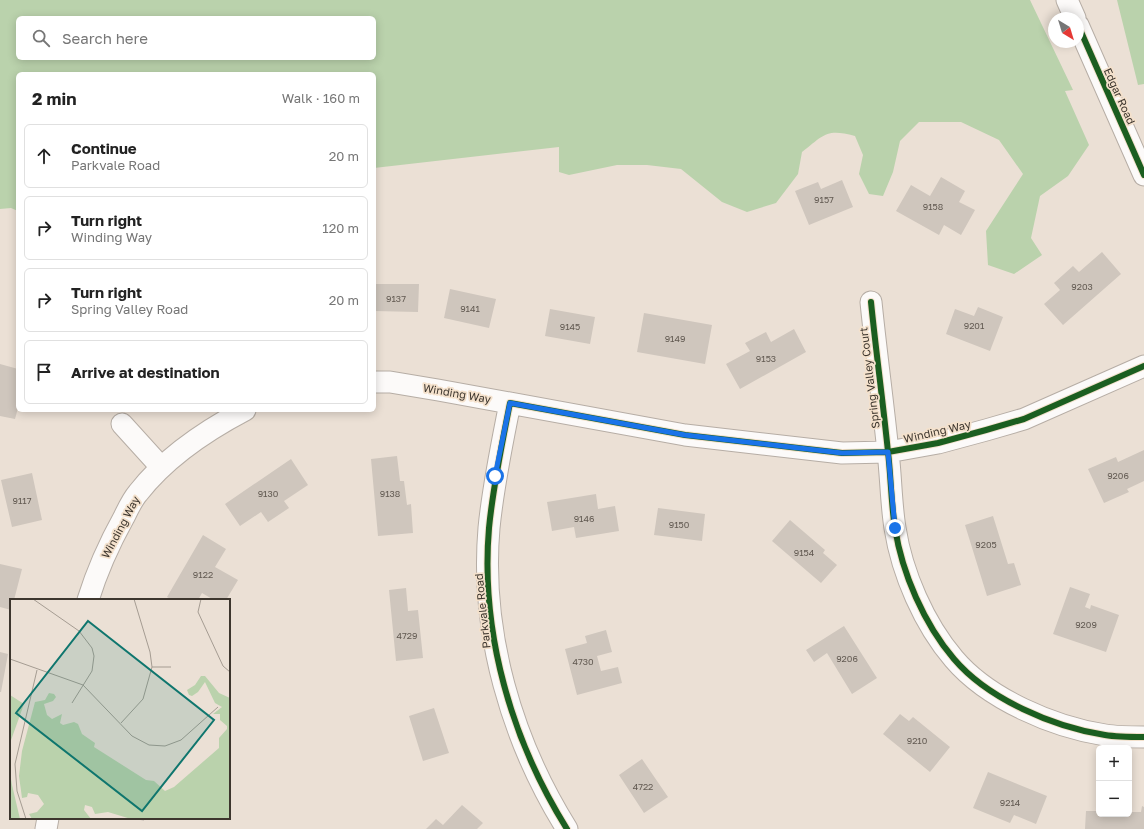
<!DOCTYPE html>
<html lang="en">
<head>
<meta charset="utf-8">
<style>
	:root { --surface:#fff; --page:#f2f2f2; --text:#222; --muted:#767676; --line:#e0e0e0 }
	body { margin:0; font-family:"Golos Text",sans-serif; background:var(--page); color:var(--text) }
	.controls { position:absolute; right:12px; bottom:12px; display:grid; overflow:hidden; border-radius:6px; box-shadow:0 2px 10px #0003 }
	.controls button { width:36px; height:36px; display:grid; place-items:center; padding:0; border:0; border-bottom:1px solid var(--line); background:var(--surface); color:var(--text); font:20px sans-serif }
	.compass { position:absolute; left:1048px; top:12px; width:36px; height:36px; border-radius:50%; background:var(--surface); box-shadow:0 2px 10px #0003; rotate:142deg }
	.stop { position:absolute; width:12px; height:12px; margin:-9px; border:3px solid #1a73e8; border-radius:50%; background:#fff }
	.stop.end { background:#1a73e8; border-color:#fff; box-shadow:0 1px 4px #0008 }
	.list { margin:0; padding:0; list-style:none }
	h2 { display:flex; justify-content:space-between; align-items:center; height:52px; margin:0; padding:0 16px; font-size:17px }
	h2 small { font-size:13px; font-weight:400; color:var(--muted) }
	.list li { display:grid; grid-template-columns:26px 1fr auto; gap:12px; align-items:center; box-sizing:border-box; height:64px; margin:0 8px 8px; padding:0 8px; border:1px solid var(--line); border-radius:6px }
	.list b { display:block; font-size:15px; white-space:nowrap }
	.list p { margin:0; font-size:13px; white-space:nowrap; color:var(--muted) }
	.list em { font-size:13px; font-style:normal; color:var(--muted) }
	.icon { flex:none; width:22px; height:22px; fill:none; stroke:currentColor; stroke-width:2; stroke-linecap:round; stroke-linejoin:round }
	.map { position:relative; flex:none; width:1144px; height:829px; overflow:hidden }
	.search { position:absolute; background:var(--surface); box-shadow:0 2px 10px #0003; left:16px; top:16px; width:360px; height:44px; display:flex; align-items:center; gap:10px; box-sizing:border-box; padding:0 14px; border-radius:6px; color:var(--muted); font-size:15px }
	.panel { position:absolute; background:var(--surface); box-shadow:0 2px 10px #0003; left:16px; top:72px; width:360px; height:340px; border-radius:6px }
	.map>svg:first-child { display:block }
	.green { fill:#bad2ac; fill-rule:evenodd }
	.building { fill:#cfc6bd }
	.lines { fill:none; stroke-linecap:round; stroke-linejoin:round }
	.minor-casing { stroke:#b6ada5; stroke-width:23 }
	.minor { stroke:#fcfaf9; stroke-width:21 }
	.cycleway-casing { stroke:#f4e1cc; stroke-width:8 }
	.cycleway { stroke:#1b5e20; stroke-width:6 }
	.route { stroke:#1a73e8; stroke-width:5 }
	.labels { text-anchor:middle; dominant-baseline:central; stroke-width:3.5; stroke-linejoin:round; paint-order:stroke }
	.number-label { font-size:9px; fill:#625a52 }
	.street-label { font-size:11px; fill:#3d362e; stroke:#f4e1cc }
	.inset-road { fill:none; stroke:#a59c92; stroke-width:1 }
	.view { fill:#0f766e; fill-opacity:0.15; stroke:#0f766e; stroke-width:2 }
	.inset-edge { fill:none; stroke:#3d362e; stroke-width:2 }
</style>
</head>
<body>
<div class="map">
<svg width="1144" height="829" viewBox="0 0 1144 829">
	<rect width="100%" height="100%" fill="#ebe0d5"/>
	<path class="green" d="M0 0H1030L1073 90 1065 91 1089 145 1068 176 1040 196 1031 238 1042 255 1014 274 988 265 986 231 1023 174 999 140 961 122H919L900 141 893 172 883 196 869 194 859 174 863 155 855 136C826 128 824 135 802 152L798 174 776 203 747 212 722 202 681 169 647 165H617L569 175 559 172V147L374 168V74H18V211L11 208 0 209ZM18 18H374V58H18Z
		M1117 0H1144V84L1138 85Z"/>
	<path class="building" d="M941 177 965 191 959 202 975 210 961 235 944 225 939 235 896 211 911 185 930 196Z
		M842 180 853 207 809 225 795 191 818 182 821 189Z
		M1102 252 1121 274 1063 325 1044 304 1060 290 1054 283 1073 266 1079 272Z
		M374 284H419L418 312 374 311Z
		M450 289 496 299 489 328 444 318Z
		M978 307 1003 317 990 351 946 334 955 309 974 316Z
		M550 309 595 317 590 344 545 336Z
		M644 313 712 325 705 364 637 352Z
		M794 329 806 352 740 389 726 364 750 351 745 343 766 332 771 342Z
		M0 364 18 369V408L15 419 0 416Z
		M1144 450V481L1127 489 1129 492 1104 503 1088 469 1116 457 1118 462Z
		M397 456 400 481H404L407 505 411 504 413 533 378 536 371 459Z
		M291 459 308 485 284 501 289 508 268 522 261 512 240 526 225 504Z
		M32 473 42 520 12 527 1 480Z
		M596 494 598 509 615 506 619 531 576 538 574 527 552 531 547 502Z
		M658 508 705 514 702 541 654 535Z
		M993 516 1008 564 1014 563 1021 585 987 596 965 525Z
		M790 520 825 550 823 553 837 565 821 583 772 541Z
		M203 535 226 549 215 567 238 580 226 600H214L202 593 198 600H172L167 597Z
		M0 564 22 569 14 600H11V610L0 607Z
		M1070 587 1090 594 1085 607 1090 609 1091 605 1119 615 1106 652 1053 634Z
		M406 588 408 611 418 610 423 658 396 661 389 590Z
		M844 626 877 678 852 694 827 653 814 662 806 650Z
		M606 630 612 652 597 656 601 671 618 667 622 683 577 695 565 649 587 643 585 636Z
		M0 652 8 654 1 692H0Z
		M434 708 449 753 423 761 409 716Z
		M900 714 909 721 913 717 950 747 930 772 883 734Z
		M642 759 668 797 644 813 619 775Z
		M988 772 1047 796 1036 824 1014 815 1010 823 973 808Z
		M462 805 483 823 477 829H426L436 819 443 825Z
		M1142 806 1144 807V829H1085L1086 811H1099V814H1129V812H1141Z
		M133 818H144V821Z"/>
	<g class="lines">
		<defs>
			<path id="minor" d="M1067 0 1075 18
				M1078 25 1144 175
				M871 302C876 352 883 402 888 452 891 477 891 503 895 528 902 573 924 624 954 659 988 699 1053 727 1105 735 1117 737 1131 737 1144 737
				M374 382H390L438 390 685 435 842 453 888 452 938 443 986 430 1024 419 1144 366
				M510 403C502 444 493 486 489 528 480 633 512 741 567 829
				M122 424 161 467
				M88 600C97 571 109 544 124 517 128 509 132 500 138 493 166 457 205 431 245 410
				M46 829 48 818"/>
		</defs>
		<use href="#minor" class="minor-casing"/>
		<use href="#minor" class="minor"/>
		<defs>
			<path id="cycleway" d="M1078 25 1144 175
				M871 302C876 352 883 402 888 452 891 477 891 503 895 528 902 573 924 624 954 659 988 699 1053 727 1105 735 1117 737 1131 737 1144 737
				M567 829C512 741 480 633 489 528 493 486 502 444 510 403L685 435 842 453 888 452 938 443 986 430 1024 419 1144 366"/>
		</defs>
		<use href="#cycleway" class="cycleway-casing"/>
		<use href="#cycleway" class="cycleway"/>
	</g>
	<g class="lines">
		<path class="route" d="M495 476 510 403 685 435 842 453 888 452 895 528"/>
	</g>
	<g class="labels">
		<g class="number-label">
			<text x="824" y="199">9157</text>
			<text x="933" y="206">9158</text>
			<text x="1082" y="286">9203</text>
			<text x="396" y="298">9137</text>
			<text x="470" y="308">9141</text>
			<text x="974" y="325">9201</text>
			<text x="570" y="326">9145</text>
			<text x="675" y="338">9149</text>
			<text x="766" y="358">9153</text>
			<text x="1118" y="475">9206</text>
			<text x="268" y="493">9130</text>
			<text x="390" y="493">9138</text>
			<text x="22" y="500">9117</text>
			<text x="584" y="518">9146</text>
			<text x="679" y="524">9150</text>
			<text x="986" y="544">9205</text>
			<text x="804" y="552">9154</text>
			<text x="203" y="574">9122</text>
			<text x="1086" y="624">9209</text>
			<text x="407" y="635">4729</text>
			<text x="847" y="658">9206</text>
			<text x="583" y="661">4730</text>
			<text x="917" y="740">9210</text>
			<text x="643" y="786">4722</text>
			<text x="1010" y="802">9214</text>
		</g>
		<g class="street-label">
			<text transform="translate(1120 96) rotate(66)">Edgar Road</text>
			<text transform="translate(869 378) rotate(-97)">Spring Valley Court</text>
			<text transform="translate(457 393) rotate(10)">Winding Way</text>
			<text transform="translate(937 431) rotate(-13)">Winding Way</text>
			<text transform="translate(120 527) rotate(-62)">Winding Way</text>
			<text transform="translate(482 611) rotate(-96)">Parkvale Road</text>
		</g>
	</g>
	<g transform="translate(10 599)">
		<rect width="220" height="220" fill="#ebe0d5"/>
		<path d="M191 77H195L209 94 220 99V220H121L98 213 85 215 82 208 75 206 74 211 81 220H22L19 215 27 213 34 205 28 196 18 194 17 198 12 199 9 177 12 152 25 103 35 101 39 94 44 95 46 98 43 102 34 105 37 116 42 120 52 115 50 124 53 126 64 123 68 125 72 135 85 144 84 148 136 181 144 182 155 192 164 188 209 149V139L217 130V127L210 121V115H203L212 108 205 104 195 83 188 93 182 97 179 96 177 91 185 86ZM0 96 14 105 0 144ZM0 174 2 186 10 220H0Z" fill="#bad2ac"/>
		<path class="inset-road" d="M23 0 69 32 82 49 84 57 82 72 62 104M191 0 188 13 213 67 220 73M0 60 73 86 122 137 139 146 155 147 171 141 208 108M142 68H161M111 124 133 100 142 68 140 53 124 0M16 220 7 192 5 165 27 71"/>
		<path class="view" d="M78 22 204 121 132 212 6 114Z"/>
		<rect width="220" height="220" class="inset-edge"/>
	</g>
</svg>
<div class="controls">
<button>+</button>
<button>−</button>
</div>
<svg class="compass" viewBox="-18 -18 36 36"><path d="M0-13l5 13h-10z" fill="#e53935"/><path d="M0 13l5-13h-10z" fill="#767676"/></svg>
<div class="stop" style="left:495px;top:476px"></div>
<div class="stop end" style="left:895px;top:528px"></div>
<div class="search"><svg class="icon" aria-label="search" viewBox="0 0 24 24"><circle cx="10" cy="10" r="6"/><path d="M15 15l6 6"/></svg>Search here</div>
<section class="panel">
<h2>2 min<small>Walk · 160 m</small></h2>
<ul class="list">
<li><svg class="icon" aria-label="ahead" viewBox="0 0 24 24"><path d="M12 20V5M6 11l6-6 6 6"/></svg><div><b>Continue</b><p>Parkvale Road</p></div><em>20 m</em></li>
<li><svg class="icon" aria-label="right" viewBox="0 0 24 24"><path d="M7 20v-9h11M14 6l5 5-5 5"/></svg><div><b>Turn right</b><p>Winding Way</p></div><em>120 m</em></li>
<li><svg class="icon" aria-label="right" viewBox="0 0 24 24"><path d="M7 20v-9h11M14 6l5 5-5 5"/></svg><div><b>Turn right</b><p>Spring Valley Road</p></div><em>20 m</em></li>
<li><svg class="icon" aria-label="arrive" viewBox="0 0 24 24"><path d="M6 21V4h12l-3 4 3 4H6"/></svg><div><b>Arrive at destination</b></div></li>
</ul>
</section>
</div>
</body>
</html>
